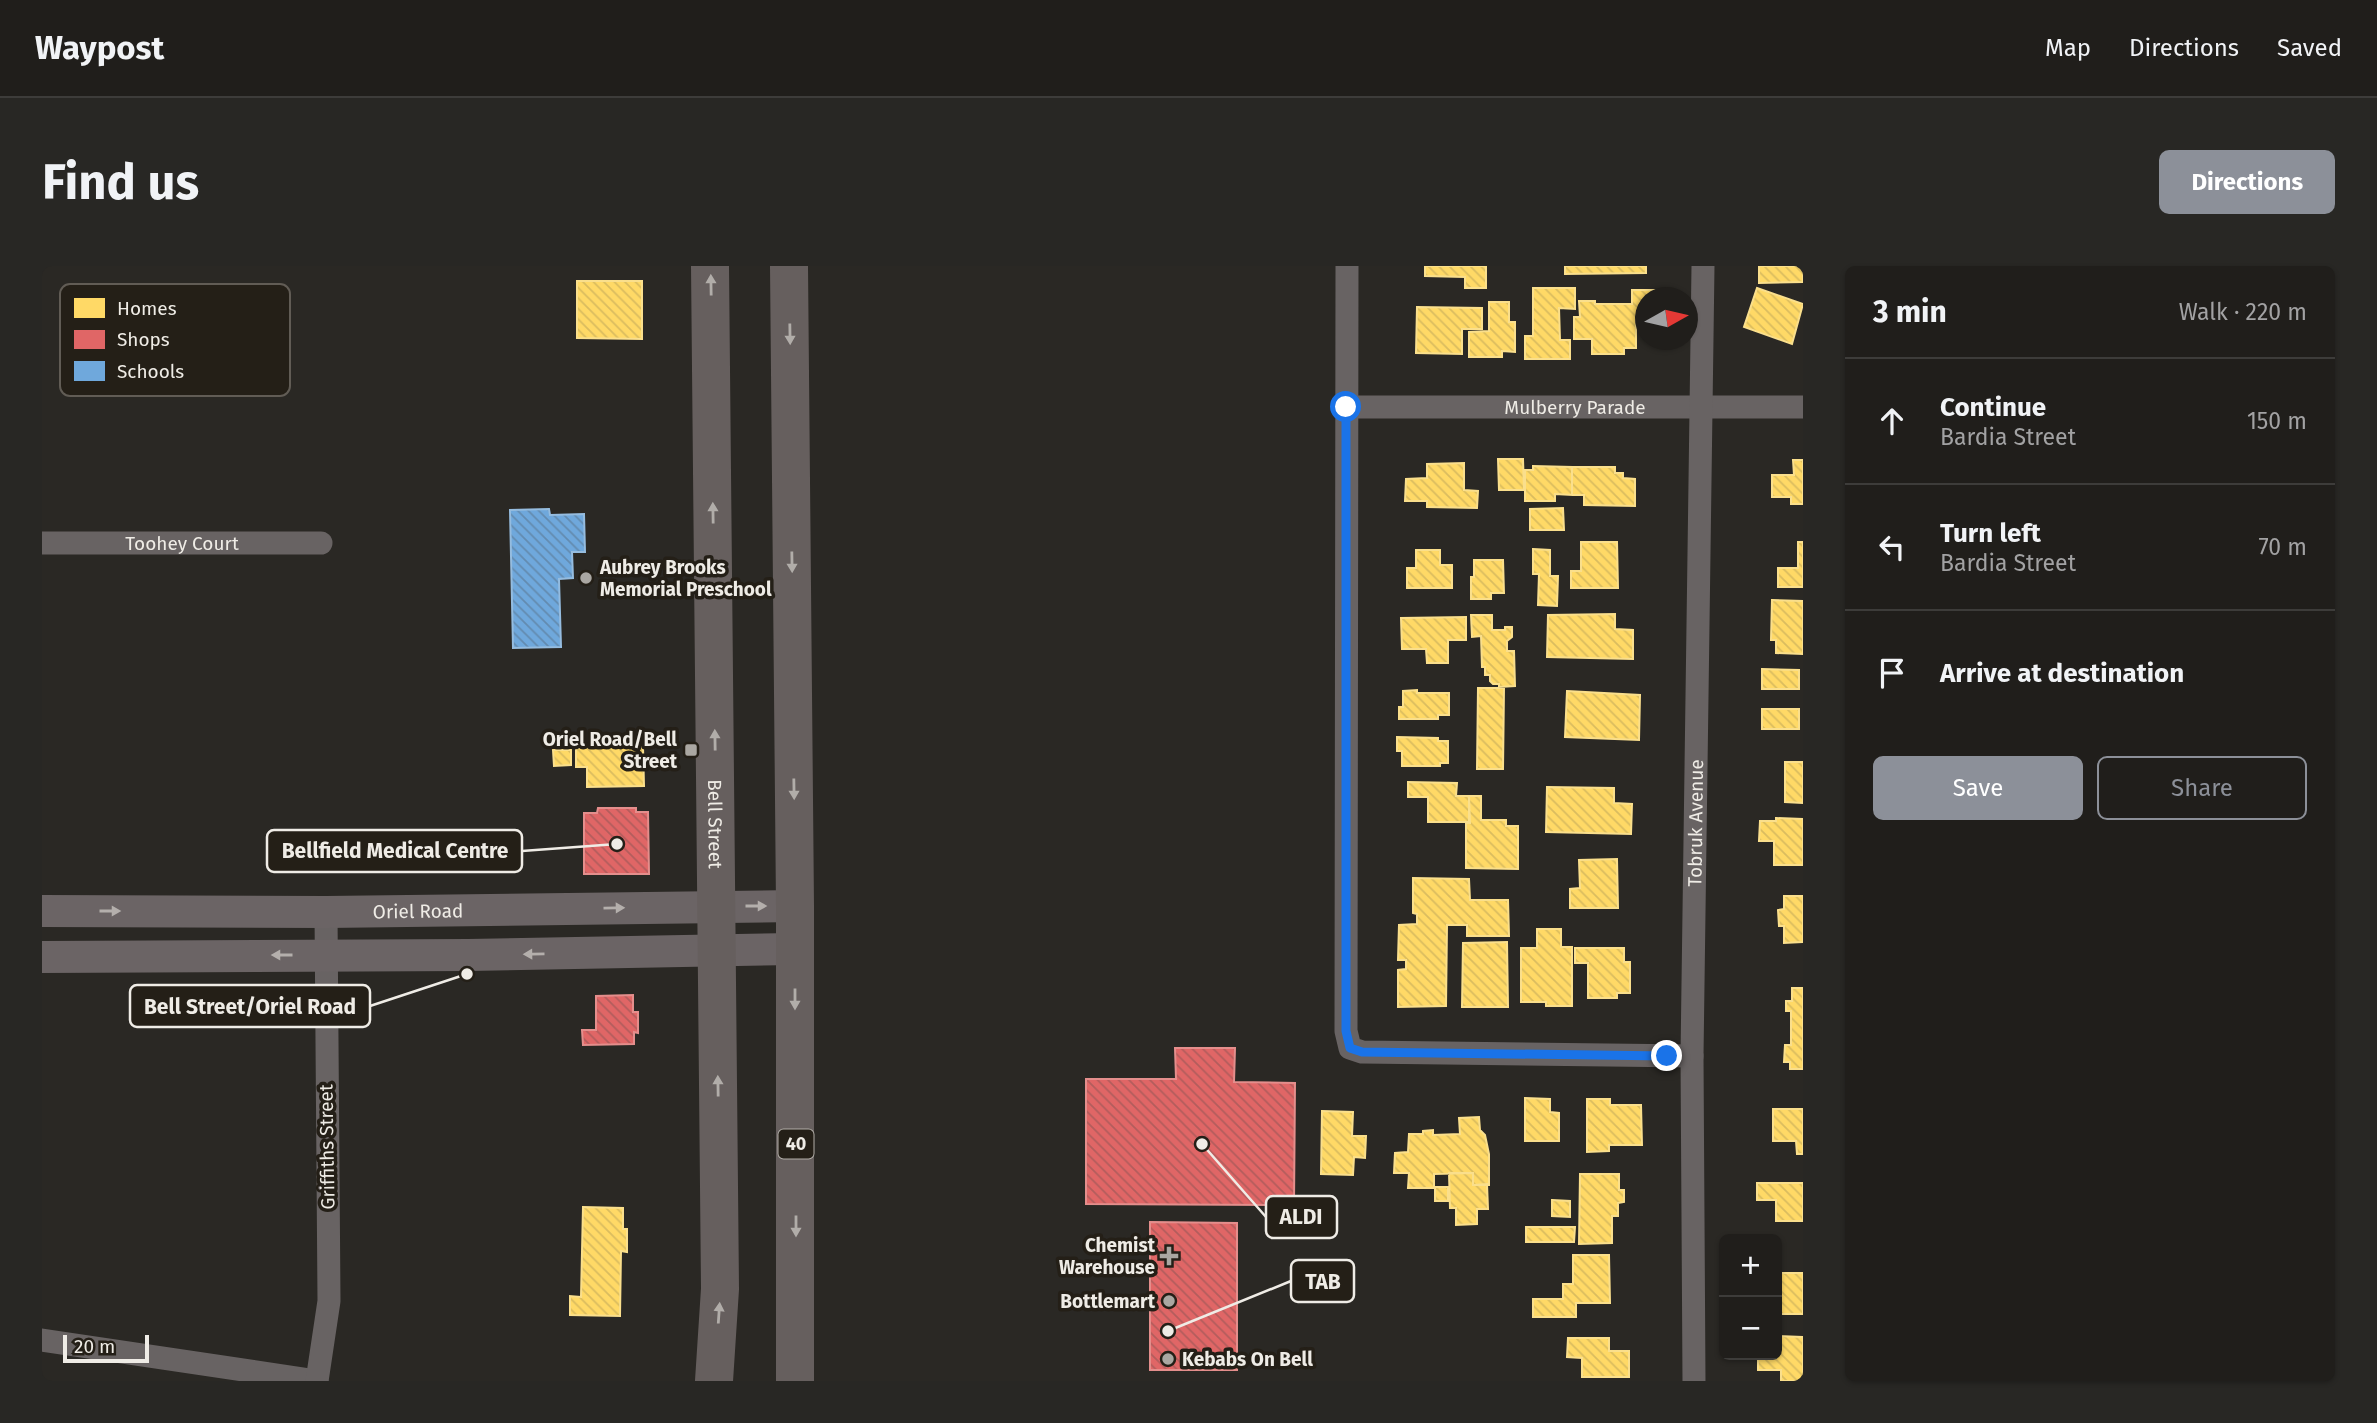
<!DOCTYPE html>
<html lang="en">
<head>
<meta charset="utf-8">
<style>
	:root { --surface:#201e1b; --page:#282724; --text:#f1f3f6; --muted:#a2a2a3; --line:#3d3c3a; --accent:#8c9099 }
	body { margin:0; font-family:"Fira Sans",sans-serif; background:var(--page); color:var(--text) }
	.controls { position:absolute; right:21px; bottom:21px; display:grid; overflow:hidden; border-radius:10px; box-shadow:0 2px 5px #0004 }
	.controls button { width:63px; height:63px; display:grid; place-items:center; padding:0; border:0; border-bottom:2px solid var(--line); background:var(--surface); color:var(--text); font:35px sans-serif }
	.compass { position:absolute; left:1593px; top:21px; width:63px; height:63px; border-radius:50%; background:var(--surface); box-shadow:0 2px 5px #0004; rotate:82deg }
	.scale { position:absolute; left:21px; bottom:18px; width:86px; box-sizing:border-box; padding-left:7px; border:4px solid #efece6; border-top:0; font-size:19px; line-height:24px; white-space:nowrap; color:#efece6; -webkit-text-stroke:5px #241f17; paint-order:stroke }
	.stop { position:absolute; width:21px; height:21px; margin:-16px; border:5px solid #1a73e8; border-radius:50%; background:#fff }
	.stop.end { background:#1a73e8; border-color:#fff; box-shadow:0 2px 7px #0008 }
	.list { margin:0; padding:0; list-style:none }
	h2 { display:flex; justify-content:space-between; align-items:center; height:91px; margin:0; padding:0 28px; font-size:30px }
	h2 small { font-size:23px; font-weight:400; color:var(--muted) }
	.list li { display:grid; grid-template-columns:46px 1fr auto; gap:21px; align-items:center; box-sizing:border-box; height:126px; padding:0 28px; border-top:2px solid var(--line) }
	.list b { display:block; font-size:26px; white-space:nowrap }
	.list p { margin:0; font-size:23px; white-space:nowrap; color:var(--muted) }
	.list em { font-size:23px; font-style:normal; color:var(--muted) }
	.actions { display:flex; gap:14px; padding:21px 28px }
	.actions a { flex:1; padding:16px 0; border:2px solid var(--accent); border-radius:10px; text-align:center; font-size:24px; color:var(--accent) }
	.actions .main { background:var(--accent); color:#fff }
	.icon { flex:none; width:38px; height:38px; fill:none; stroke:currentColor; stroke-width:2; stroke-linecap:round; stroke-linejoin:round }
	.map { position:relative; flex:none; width:1761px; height:1115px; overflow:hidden; border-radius:10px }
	header { display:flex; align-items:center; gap:42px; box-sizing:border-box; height:98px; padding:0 35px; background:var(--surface); border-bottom:2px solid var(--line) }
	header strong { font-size:33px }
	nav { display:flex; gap:38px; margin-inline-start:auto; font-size:24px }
	.intro { display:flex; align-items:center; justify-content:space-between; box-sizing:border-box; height:168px; padding:0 42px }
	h1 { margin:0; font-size:49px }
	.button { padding:18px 32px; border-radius:10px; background:var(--accent); color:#fff; font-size:24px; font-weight:700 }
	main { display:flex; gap:42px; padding:0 42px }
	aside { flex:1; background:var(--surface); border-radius:10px; box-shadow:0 2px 5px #0004 }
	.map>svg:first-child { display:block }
	.homes { fill:url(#homes-back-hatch); stroke:#fadf8c; stroke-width:2 }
	.shops { fill:url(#shops-back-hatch); stroke:#e48e8c; stroke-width:2 }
	.schools { fill:url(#schools-back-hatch); stroke:#95bcdf; stroke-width:2 }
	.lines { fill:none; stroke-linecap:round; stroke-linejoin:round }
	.street { stroke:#686363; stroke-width:23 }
	.secondary { stroke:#6b6465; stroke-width:32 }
	.highway { stroke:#665f5e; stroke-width:38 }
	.oneway { fill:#b1ada9 }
	.oneway2 { fill:#b4afac }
	.route { stroke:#1a73e8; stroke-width:9 }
	.poi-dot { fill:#aaa7a2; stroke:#241f17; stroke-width:2.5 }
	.labels { text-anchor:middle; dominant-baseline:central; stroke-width:7; stroke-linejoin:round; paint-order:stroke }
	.shield { fill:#241f17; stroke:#b2aea8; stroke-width:2 }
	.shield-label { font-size:18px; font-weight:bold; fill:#efece6 }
	.street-label { font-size:19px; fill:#efece6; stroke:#241f17 }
	.poi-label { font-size:19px; font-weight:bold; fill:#efece6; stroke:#241f17; text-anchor:end }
	.key { fill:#241f17; stroke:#615c55; stroke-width:2 }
	.key-label { font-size:19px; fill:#efece6 }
	.leader { fill:none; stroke:#efece6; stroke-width:2.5 }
	.callout-dot { fill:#efece6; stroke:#241f17; stroke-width:2.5 }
	.callout { fill:#241f17; stroke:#efece6; stroke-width:2.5 }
	.callout-label { font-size:21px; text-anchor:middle; font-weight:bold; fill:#efece6 }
</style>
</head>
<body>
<header>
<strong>Waypost</strong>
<nav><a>Map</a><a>Directions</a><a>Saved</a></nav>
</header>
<div class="intro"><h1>Find us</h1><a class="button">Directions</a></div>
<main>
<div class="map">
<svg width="1761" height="1115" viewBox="0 0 1761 1115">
	<defs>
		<pattern id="homes-back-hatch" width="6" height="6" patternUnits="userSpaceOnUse" patternTransform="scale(1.75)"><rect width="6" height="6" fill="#ffd966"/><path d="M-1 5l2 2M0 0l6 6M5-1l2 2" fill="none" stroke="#dabc5f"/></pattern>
		<pattern id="shops-back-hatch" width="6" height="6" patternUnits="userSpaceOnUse" patternTransform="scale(1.75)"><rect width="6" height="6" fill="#e06666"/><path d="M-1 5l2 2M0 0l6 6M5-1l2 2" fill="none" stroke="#b25d5c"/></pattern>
		<pattern id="schools-back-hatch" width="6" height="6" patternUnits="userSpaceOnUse" patternTransform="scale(1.75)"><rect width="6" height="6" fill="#6fa8dc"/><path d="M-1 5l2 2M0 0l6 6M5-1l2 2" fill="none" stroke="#638baf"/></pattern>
	</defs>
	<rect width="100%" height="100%" fill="#2a2824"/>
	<path class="homes" d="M1383 0H1444V22H1423V11L1383 10Z
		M1523 0H1604V7L1523 8Z
		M1717 0H1761V16L1717 17Z
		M535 15H600V73L535 72Z
		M1491 22H1533V43L1517 42 1518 74H1528V93H1483V70H1491Z
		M1715 22 1761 38 1750 78 1702 61Z
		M1590 24H1618V32H1604V52H1594V82H1582V88H1550V73H1532V51H1538L1537 35H1553V38H1590Z
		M1447 36H1467V56H1473V86L1460 85V91H1427V66L1447 65Z
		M1375 41 1440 42V63H1420V88L1374 87Z
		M1456 193H1481L1482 224H1457Z
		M1751 194H1761V238H1749V231H1730V209H1752Z
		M1422 197V224L1436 225 1435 242 1385 241V235H1363L1364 213 1385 212V198Z
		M1491 200 1530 201V229L1513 228V235H1483V204H1491Z
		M1530 201H1573V207H1581V212L1593 213V240L1542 239V229H1530Z
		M1521 242 1522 264H1488V243Z
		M1539 276H1575L1576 322H1529V305H1539Z
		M1756 276H1761V321H1736V302H1756Z
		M1491 283 1508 284V310H1516L1515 340 1496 339 1497 308H1491Z
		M1374 284H1398V299H1410V322H1365V302H1374Z
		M1432 294H1461L1462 327H1449V333H1429V311H1432Z
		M1730 334 1761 335V388L1734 387V374H1729Z
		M1573 348V363L1591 364V393L1505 391 1506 349Z
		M1429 349H1450V364H1463V361H1470V371L1465 375V385H1472L1473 420 1457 421V418H1451L1448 415V409H1443V401H1440L1439 370 1430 371Z
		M1424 351V374H1406V397H1385L1384 383H1360L1359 352Z
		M1720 403 1757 404V423H1720Z
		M1436 422H1462L1461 503H1435Z
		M1375 424V427H1407V449H1396V453H1357V441H1361V425Z
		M1525 425 1598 429 1597 474 1523 471Z
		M1720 443H1757V463H1720Z
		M1355 471 1396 472V475H1406V497H1398V500H1360V485H1355Z
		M601 481 602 520 545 521V501H534V482Z
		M511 484H529V499L512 500Z
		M1743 496H1761V537L1743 536Z
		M1366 516 1415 517 1414 530H1427V556H1386V531H1366Z
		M1505 521 1572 522V537L1590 538 1589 568 1504 566Z
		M1427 530H1439V554H1464V560H1476V603L1424 602V557H1428Z
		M1734 552 1761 553V599H1732V575H1717L1718 555H1734Z
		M1575 593 1576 642H1528V623L1538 622 1537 594Z
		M1371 612 1427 613 1428 634H1466L1467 670H1425V659H1405L1404 740 1356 741V704L1364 703V694H1356L1357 659 1375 658V648L1371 647Z
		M1742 630H1761V676L1742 677V660H1737L1736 644 1742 643Z
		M1495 663H1519V681H1530V740H1504V736H1479V682H1495Z
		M1465 676 1466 741H1420L1421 677Z
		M1533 682H1582V696H1588V727H1575V732H1546V697H1533Z
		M1750 722H1761V803H1748V796H1742L1743 779H1749V745H1744V735H1750Z
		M1483 832 1508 833V846L1517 847V875H1483Z
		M1545 833H1568V839H1599L1600 879H1567V885L1545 886Z
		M1731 843H1761V888H1755L1754 875H1731Z
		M1280 845 1311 846 1310 870H1324L1323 892 1312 891 1311 909 1279 908Z
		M1437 851 1438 864 1443 869 1447 888V919H1431V907L1392 908V922H1366L1367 907H1352L1353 887 1366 886 1367 868H1381V865L1391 864V869L1418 868 1417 852Z
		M1407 907H1431V919L1445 918 1446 943H1435V958L1414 959V942H1408Z
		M1538 908H1577V924H1582V936L1576 937V950H1570V977L1537 978Z
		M1715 917H1761V955H1734V934H1715Z
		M1393 921H1406V935H1393Z
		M1510 934 1528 935V951L1510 950Z
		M541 941 581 942V963H585V986L579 985 578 1050 528 1049V1030L539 1031Z
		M1484 961H1533L1532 976H1484Z
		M1531 989H1567L1568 1037H1534V1051H1491V1033H1521V1018H1531Z
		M1739 1007H1761V1048H1738V1032H1735V1020H1739Z
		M1735 1070 1761 1071V1115H1739V1104H1716V1089H1735Z
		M1526 1072H1567V1085H1587V1111H1540V1092L1525 1091Z"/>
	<path class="shops" d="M556 542H594V546H606L607 608H542V547H555Z
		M591 729V746H596V767L592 766V778L541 779 540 764H554V730Z
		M1133 782H1193L1192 816 1253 817 1252 939 1044 938V813H1134Z
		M1108 956 1195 957V1104H1108Z"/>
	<path class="schools" d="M507 243 508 249 542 248 543 286H530L531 312 517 313 519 381 471 382 468 244Z"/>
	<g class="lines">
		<g class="street">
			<path d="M1305 0 1304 765 1308 782 1320 786 1650 790"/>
			<path id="s1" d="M1304 141H1761"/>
			<path id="s2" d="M0 277H279"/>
			<path d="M0 1074 275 1115"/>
			<path d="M275 1115 287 1035 284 646"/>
			<path id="s3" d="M1652 1115 1650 790 1661 0"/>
		</g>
		<g class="secondary">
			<path id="s4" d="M0 645 284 646 753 640"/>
			<path d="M0 691 426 689 752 683"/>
		</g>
		<g class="highway">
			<path id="s5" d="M668 0 678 1023 672 1115"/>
			<path d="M747 0 753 640V1115"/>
		</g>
	</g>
	<defs><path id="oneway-solid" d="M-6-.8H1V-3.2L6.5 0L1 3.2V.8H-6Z" transform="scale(1.75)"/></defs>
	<g class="oneway">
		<use href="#oneway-solid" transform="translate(669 19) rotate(-91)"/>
		<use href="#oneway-solid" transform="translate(748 68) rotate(89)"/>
		<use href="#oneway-solid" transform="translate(671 247) rotate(-91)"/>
		<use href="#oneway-solid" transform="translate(750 296) rotate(89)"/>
		<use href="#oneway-solid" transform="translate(673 474) rotate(-91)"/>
		<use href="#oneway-solid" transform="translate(752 523) rotate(89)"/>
		<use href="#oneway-solid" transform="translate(753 733) rotate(90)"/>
		<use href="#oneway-solid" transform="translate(676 820) rotate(-91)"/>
		<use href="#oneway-solid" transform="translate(754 960) rotate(90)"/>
		<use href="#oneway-solid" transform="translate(677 1047) rotate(-86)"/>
	</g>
	<g class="oneway2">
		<use href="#oneway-solid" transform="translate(714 640)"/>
		<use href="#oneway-solid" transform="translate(572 642) rotate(-1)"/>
		<use href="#oneway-solid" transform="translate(68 645)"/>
		<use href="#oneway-solid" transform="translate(492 688) rotate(179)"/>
		<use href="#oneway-solid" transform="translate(240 689) rotate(180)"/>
	</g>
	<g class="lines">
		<path class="route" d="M1304 141V765L1308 782 1320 786 1625 790"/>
	</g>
	<g class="poi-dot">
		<circle cx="544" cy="312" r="7"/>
		<rect x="642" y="477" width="14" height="14" rx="3.5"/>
		<path d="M1123.5 979.5h7v7h7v7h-7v7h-7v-7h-7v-7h7z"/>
		<circle cx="1127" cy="1035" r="7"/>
		<circle cx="1126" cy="1093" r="7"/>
	</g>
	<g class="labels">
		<rect class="shield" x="736.5" y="863.5" width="35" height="29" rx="5"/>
		<g class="shield-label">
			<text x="754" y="878">40</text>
		</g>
		<g class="street-label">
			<text stroke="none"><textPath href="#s1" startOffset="229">Mulberry Parade</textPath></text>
			<text stroke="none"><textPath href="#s2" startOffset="140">Toohey Court</textPath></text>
			<text stroke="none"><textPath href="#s3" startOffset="558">Tobruk Avenue</textPath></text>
			<text stroke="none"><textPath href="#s5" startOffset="558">Bell Street</textPath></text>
			<text stroke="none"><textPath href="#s4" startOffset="376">Oriel Road</textPath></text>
			<text transform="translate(285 881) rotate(-91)">Griffiths Street</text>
		</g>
		<g class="poi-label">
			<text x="558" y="301" text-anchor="start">Aubrey Brooks<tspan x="558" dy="22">Memorial Preschool</tspan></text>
			<text x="635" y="473">Oriel Road/Bell<tspan x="635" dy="22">Street</tspan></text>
			<text x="1113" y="979">Chemist<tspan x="1113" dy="22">Warehouse</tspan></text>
			<text x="1113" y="1035">Bottlemart</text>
			<text x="1140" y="1093" text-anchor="start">Kebabs On Bell</text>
		</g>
	</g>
	<rect x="18" y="18" width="230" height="112" rx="10" class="key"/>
	<rect x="32" y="32" width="31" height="20" fill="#ffd966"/>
	<rect x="32" y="64" width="31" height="19" fill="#e06666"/>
	<rect x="32" y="95" width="31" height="20" fill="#6fa8dc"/>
	<g class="key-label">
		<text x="75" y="49">Homes</text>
		<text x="75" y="80">Shops</text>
		<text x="75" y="112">Schools</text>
	</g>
	<path class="leader" d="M575 578L480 585M425 708L328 740M1160 878L1224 951M1126 1065L1249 1015"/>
	<g class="callout-dot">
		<circle cx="575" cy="578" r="7"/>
		<circle cx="425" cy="708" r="7"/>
		<circle cx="1160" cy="878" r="7"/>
		<circle cx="1126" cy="1065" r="7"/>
	</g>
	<g class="callout">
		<rect x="225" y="564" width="255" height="42" rx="7"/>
		<rect x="88" y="719" width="240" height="42" rx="7"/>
		<rect x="1224" y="930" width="71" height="42" rx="7"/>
		<rect x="1249" y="994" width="63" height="42" rx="7"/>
	</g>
	<g class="callout-label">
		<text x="353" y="592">Bellfield Medical Centre</text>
		<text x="208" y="748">Bell Street/Oriel Road</text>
		<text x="1259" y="958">ALDI</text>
		<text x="1281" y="1023">TAB</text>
	</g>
</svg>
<div class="controls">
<button>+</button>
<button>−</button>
</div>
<svg class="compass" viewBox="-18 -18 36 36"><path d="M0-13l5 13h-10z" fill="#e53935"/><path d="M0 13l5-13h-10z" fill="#a2a2a3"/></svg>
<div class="scale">20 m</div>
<div class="stop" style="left:1304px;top:141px"></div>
<div class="stop end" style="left:1625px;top:790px"></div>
</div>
<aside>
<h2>3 min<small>Walk · 220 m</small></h2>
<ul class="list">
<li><svg class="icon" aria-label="ahead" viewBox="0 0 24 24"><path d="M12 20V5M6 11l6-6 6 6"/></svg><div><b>Continue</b><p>Bardia Street</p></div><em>150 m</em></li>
<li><svg class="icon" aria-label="left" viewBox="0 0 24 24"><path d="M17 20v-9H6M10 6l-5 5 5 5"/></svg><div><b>Turn left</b><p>Bardia Street</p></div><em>70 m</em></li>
<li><svg class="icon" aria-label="arrive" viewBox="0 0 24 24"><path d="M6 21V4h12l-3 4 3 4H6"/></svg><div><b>Arrive at destination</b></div></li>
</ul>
<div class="actions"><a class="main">Save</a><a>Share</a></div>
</aside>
</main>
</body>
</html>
